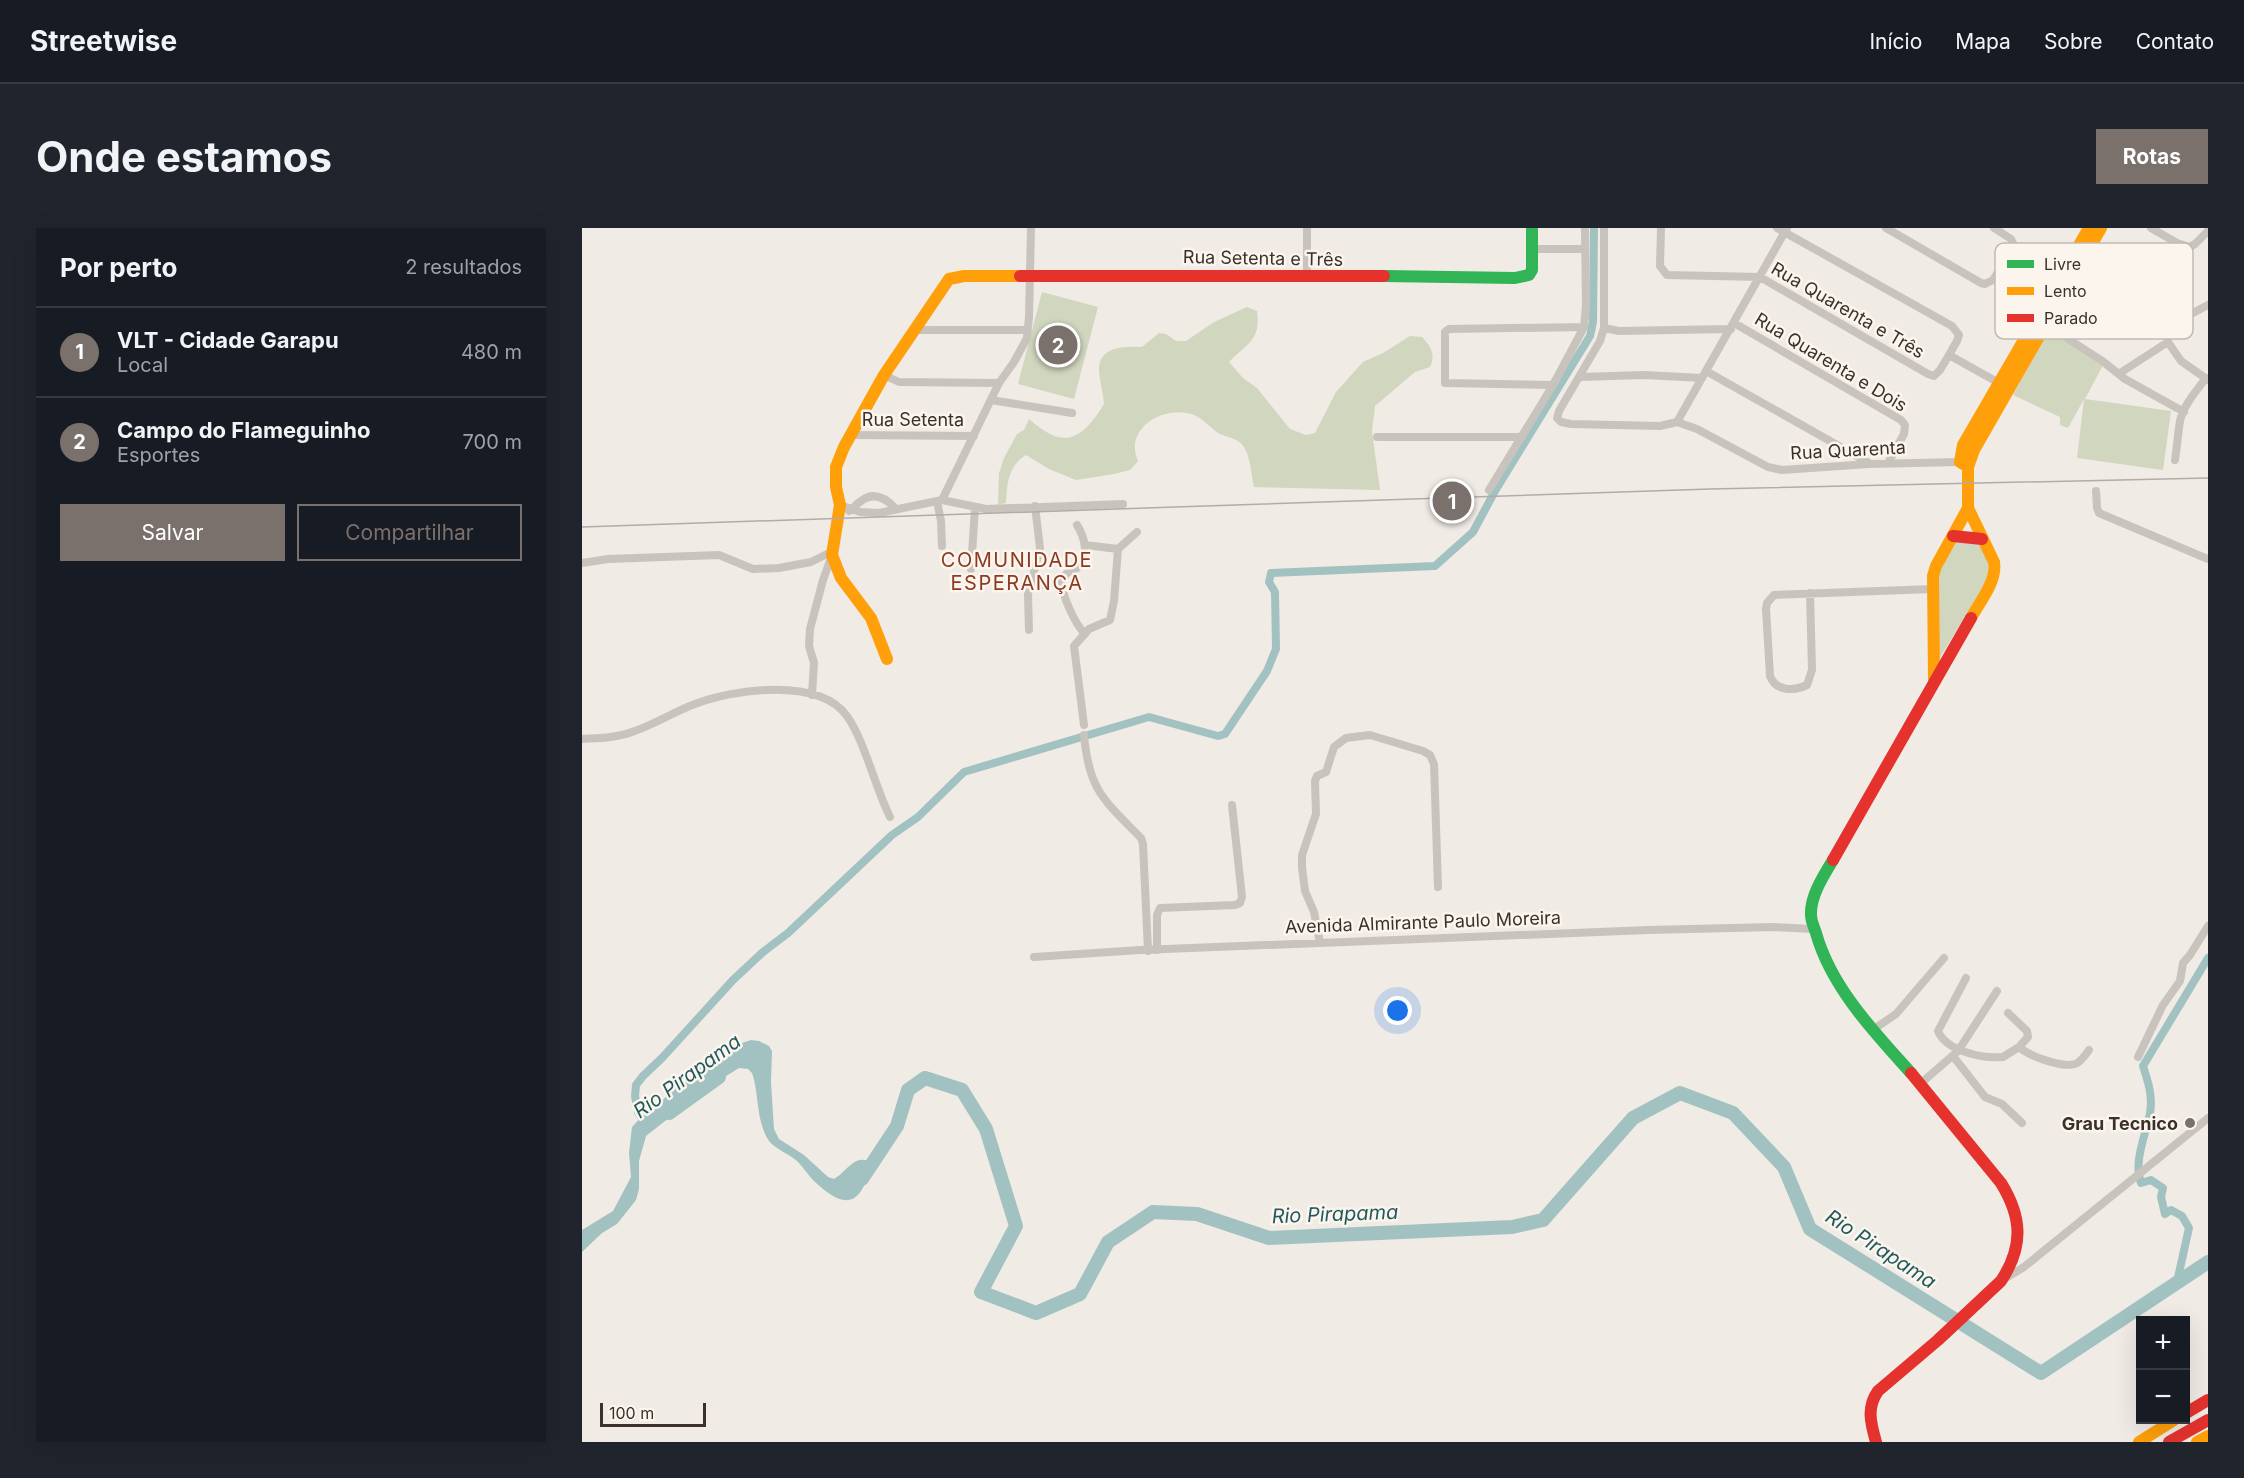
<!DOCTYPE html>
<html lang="pt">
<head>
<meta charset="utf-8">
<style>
	:root { --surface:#171b24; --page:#20242c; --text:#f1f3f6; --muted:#9ea1a6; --line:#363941; --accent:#7a716c }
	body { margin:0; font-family:Inter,sans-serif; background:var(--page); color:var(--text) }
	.controls { position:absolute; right:18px; bottom:18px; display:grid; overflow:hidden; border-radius:0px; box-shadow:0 6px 24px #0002 }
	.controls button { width:54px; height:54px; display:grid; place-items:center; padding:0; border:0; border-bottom:2px solid var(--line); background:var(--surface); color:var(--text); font:30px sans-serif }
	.scale { position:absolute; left:18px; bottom:15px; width:106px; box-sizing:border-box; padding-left:6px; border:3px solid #3b302b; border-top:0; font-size:16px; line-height:21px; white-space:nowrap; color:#3b302b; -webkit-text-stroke:4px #fbf5ee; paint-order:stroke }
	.you { position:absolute; left:816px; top:783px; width:21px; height:21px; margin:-15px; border:4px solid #fff; border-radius:50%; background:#1a73e8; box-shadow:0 0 0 9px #1a73e833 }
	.badge { display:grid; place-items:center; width:39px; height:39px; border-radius:50%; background:var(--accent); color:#fff; font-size:20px; font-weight:700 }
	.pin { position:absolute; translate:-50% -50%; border:3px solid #fff; box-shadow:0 2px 6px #0006 }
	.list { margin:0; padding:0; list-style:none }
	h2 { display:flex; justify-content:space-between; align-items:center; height:78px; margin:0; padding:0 24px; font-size:26px }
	h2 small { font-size:20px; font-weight:400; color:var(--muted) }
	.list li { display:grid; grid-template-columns:39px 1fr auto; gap:18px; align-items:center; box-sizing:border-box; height:90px; padding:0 24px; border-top:2px solid var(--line) }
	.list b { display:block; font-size:22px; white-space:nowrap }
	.list p { margin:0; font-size:20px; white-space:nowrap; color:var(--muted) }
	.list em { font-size:20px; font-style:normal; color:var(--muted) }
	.actions { display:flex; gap:12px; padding:18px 24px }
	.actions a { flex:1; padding:14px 0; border:2px solid var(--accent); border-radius:0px; text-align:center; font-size:21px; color:var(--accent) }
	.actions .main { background:var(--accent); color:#fff }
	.map { position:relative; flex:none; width:1626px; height:1214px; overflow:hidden; border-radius:0px }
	header { display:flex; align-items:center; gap:36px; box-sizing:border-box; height:84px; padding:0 30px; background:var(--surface); border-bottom:2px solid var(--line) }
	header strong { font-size:28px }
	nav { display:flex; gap:33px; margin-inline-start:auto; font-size:21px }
	.intro { display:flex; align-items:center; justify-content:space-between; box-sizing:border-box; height:144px; padding:0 36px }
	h1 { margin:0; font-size:42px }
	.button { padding:15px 27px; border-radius:0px; background:var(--accent); color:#fff; font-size:21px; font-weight:700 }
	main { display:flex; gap:36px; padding:0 36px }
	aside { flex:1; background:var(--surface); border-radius:0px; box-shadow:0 6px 24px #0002 }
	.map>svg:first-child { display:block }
	.green { fill:#d1d6bf }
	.water { fill:#a1c2c1 }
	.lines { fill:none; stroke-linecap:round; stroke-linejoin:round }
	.canal { stroke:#a1c2c1; stroke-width:8 }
	.river { stroke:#a1c2c1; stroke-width:14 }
	.street { stroke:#c9c3be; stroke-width:8 }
	.fast { stroke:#30b455; stroke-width:12 }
	.slow { stroke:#ff9f0a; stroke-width:12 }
	.jam { stroke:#e5322d; stroke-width:12 }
	.tram { stroke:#b1aca8; stroke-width:1.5 }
	.poi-dot { fill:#7a716c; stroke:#fbf5ee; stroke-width:2 }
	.labels { text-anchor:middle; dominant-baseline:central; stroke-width:5; stroke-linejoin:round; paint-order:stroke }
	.street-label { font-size:18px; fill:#3b302b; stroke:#fbf5ee }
	.poi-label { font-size:18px; font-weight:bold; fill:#3b302b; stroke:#fbf5ee; text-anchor:end }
	.neighbourhood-label { font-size:20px; letter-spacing:1.5px; fill:#8c3b22; stroke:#fbf5ee }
	.water-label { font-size:20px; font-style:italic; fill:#1f5a5e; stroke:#fbf5ee }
	.key { fill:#fbf5ee; stroke:#c1bab4; stroke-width:1.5 }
	.key-label { font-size:16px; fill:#3b302b }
</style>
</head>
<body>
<header>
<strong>Streetwise</strong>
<nav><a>Início</a><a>Mapa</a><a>Sobre</a><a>Contato</a></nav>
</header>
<div class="intro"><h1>Onde estamos</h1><a class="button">Rotas</a></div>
<main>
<aside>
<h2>Por perto<small>2 resultados</small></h2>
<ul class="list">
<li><span class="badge">1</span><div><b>VLT - Cidade Garapu</b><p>Local</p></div><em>480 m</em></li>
<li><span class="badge">2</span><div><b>Campo do Flameguinho</b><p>Esportes</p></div><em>700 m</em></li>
</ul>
<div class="actions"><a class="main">Salvar</a><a>Compartilhar</a></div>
</aside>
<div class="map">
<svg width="1626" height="1214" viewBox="0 0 1626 1214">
	<rect width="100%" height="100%" fill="#f0ebe5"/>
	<path class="green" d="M460 64 516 79 492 171 436 156Z
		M665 79 675 83C679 113 665 115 647 134L661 150 675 160 708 201 724 207 733 205 754 164 781 134 801 125 828 108 840 109C849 119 854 126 848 139L833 144 793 178 790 203 798 262 672 259C669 247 669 230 662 219 656 210 647 210 638 206 629 201 622 191 612 187 583 176 541 200 556 233L548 242 532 246 494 252 467 241 444 227C426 238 425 256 424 275L416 277 417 245 422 230 435 206 442 202 447 191C482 222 499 213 522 176 521 165 518 154 517 143 516 118 543 118 560 119L577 105 584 106 594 113H604L632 94Z
		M1466 102 1516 133 1520 139 1503 171 1589 183 1581 242 1495 230 1502 171 1486 200 1478 197V189L1431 167Z
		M1371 314 1395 315C1408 326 1408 340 1403 355L1356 433 1351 360Z"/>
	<path class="water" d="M169 812 177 813 187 818 190 823 189 854 192 901 197 911 222 927 246 949 252 951C265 944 273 924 290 935 279 979 263 983 231 952 226 947 222 940 216 934 207 925 190 921 184 908 174 888 177 865 170 845L166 841 157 840 128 858 115 861 105 866 97 882 64 908 57 933V961L54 972 35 996 20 1005 0 1024V1002L31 983 49 949 47 925 50 899 60 888 74 880 93 858 113 848 117 838 138 831 157 816Z"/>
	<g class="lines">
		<path class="canal" d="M64 896 56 884 53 868 54 857 61 848 80 830 151 752 181 724 206 705 310 607 336 589 382 544 567 489 636 508 643 506 685 443 694 421 693 364 687 354 689 345 853 338 891 304 913 263 1008 108 1011 94 1012 0
			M1595 1054 1607 1000 1600 988 1589 982 1583 986 1579 969 1581 960 1569 952 1559 955C1551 934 1564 906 1568 885 1571 869 1566 853 1561 838L1626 730"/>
		<path class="river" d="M87 885 137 849
			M280 951 315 898 326 862 343 850 380 862 404 901 434 998 399 1064 454 1085 498 1066 526 1014 571 984 615 986 687 1010 930 999 961 992 1051 890 1098 865 1151 885 1202 939 1228 1001 1459 1145 1626 1034"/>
		<path class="street" d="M1022 0V100L1018 113 977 183 975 190 979 194 989 196 1078 198 1095 194
			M1079 0 1078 38 1085 47 1178 49 1346 146 1352 148 1358 142 1367 127 1417 155
			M1195 0 1370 98 1377 107 1375 113 1367 127
			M1304 0 1399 55 1403 56 1411 52 1421 36 1470 65
			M1412 0 1429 11 1432 17 1421 36
			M1569 0 1595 15 1608 19 1613 16 1626 3
			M950 21H1003
			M725 49V0
			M1152 95 1319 192 1323 197 1322 206 1306 235
			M1463 96 1519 132 1543 151 1602 184
			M1022 100 1037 103 1149 101
			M334 102H446
			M1586 114C1583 95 1612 85 1626 77
			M1586 114 1599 133 1626 152
			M1124 143 1287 235
			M1538 145 1586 114
			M302 147 317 154 417 155
			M998 149 1062 147 1120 150
			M971 157 863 155V104L867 101 1002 99
			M409 172 490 185
			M1095 194 1115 201 1186 239 1200 242 1287 236 1378 234
			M1095 194 1205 0
			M270 207 392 208
			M795 209H940
			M1593 232C1595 219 1596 205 1598 193 1601 178 1615 162 1624 150
			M907 262 971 157 1002 99 1004 78 1003 0
			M1514 263 1515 280 1517 285 1626 331
			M360 272 417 155 432 134 445 110 447 89 449 0
			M355 273 359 293 360 318
			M258 277 278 284 297 285 360 272 404 281 541 276
			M267 283C272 280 274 276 279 273 292 263 304 270 314 281
			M495 297C502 308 509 330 495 340 490 343 483 344 481 351 477 364 494 397 503 406
			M503 317 536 321
			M0 335 26 331 137 327 171 341 197 340 229 334 251 323
			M389 341 393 280
			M448 359 458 320 453 278
			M1228 365 1230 442 1225 457C1212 463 1194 464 1188 448L1184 381 1185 375 1192 367 1350 361
			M447 402 446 366 448 359 480 353
			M230 467 232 435 227 418 228 401 241 352 250 327
			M502 497 492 418 507 401 528 392 532 373 536 321 555 304
			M502 507C507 563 522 572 559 610L561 616 566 723
			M0 511C17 510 34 510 50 504 72 497 91 484 113 476 151 461 237 449 265 488 283 514 293 559 308 589
			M738 715 732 684 723 663 720 639V627L734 586 733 553 735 548 744 544 752 519 764 510 788 507 841 523 848 527 852 536 856 659
			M575 722V687L578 680 653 677 658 675 660 669 650 577
			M452 729 558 722 1066 702 1192 699 1231 701
			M1384 750 1356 803C1364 823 1401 831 1421 829L1437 819 1446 809 1445 803 1426 785
			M1292 801 1314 786 1362 730
			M1437 819C1447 828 1480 840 1493 836 1499 834 1503 827 1507 822
			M1371 828 1403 869 1420 876 1440 895
			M1556 829 1581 777 1598 753 1601 735 1608 727 1626 698
			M1338 856 1376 823 1415 763
			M1422 1051 1442 1039 1626 890"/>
		<path class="fast" d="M802 48 933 50 947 47 950 42V0
			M1251 632C1242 647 1228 668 1229 687 1229 693 1232 699 1234 705 1249 759 1292 804 1329 845"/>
		<path class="slow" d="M1386 239 1378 234 1381 217 1507 0
			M1386 280 1412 334C1415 354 1398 373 1389 390
			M305 431 289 390 259 350 250 327 258 277 254 259V239L262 219 302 147 367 51 382 48H438
			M1352 451 1351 348 1354 338 1386 280V239L1392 222 1519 0
			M1557 1214 1592 1192
			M1615 1214 1626 1208"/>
		<path class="jam" d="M438 48H802
			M1371 308 1400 311
			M1251 632 1389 390
			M1604 1185 1626 1172
			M1294 1214C1289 1196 1284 1180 1296 1163L1356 1112 1419 1053C1442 1018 1440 989 1419 955L1329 845
			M1587 1214 1626 1192"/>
		<path class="tram" d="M0 299 1128 261 1626 250"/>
	</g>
	<circle class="poi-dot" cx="1608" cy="895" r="6"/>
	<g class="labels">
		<g class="street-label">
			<text transform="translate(681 30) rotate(1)">Rua Setenta e Três</text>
			<text transform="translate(1266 82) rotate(30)">Rua Quarenta e Três</text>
			<text transform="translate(1249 134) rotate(31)">Rua Quarenta e Dois</text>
			<text x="331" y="191">Rua Setenta</text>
			<text transform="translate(1266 222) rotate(-3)">Rua Quarenta</text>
			<text transform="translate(841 694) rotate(-2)">Avenida Almirante Paulo Moreira</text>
		</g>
		<g class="poi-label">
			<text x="1596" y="895">Grau Tecnico</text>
		</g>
		<g class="neighbourhood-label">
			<text x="435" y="332">COMUNIDADE<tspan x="435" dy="23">ESPERANÇA</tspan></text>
		</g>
		<g class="water-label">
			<text transform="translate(105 848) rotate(-36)">Rio Pirapama</text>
			<text transform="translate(753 986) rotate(-2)">Rio Pirapama</text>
			<text transform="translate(1299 1021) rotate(33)">Rio Pirapama</text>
		</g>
	</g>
	<rect x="1413" y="15" width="198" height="96" rx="9" class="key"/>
	<rect x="1425" y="32" width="27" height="8" fill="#30b455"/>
	<rect x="1425" y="59" width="27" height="8" fill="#ff9f0a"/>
	<rect x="1425" y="86" width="27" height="8" fill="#e5322d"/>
	<g class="key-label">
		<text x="1462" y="42">Livre</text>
		<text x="1462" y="69">Lento</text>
		<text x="1462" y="96">Parado</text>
	</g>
</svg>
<div class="controls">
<button>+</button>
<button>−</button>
</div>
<div class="scale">100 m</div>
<div class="you"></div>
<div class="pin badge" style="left:870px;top:273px">1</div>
<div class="pin badge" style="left:476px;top:117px">2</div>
</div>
</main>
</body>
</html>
